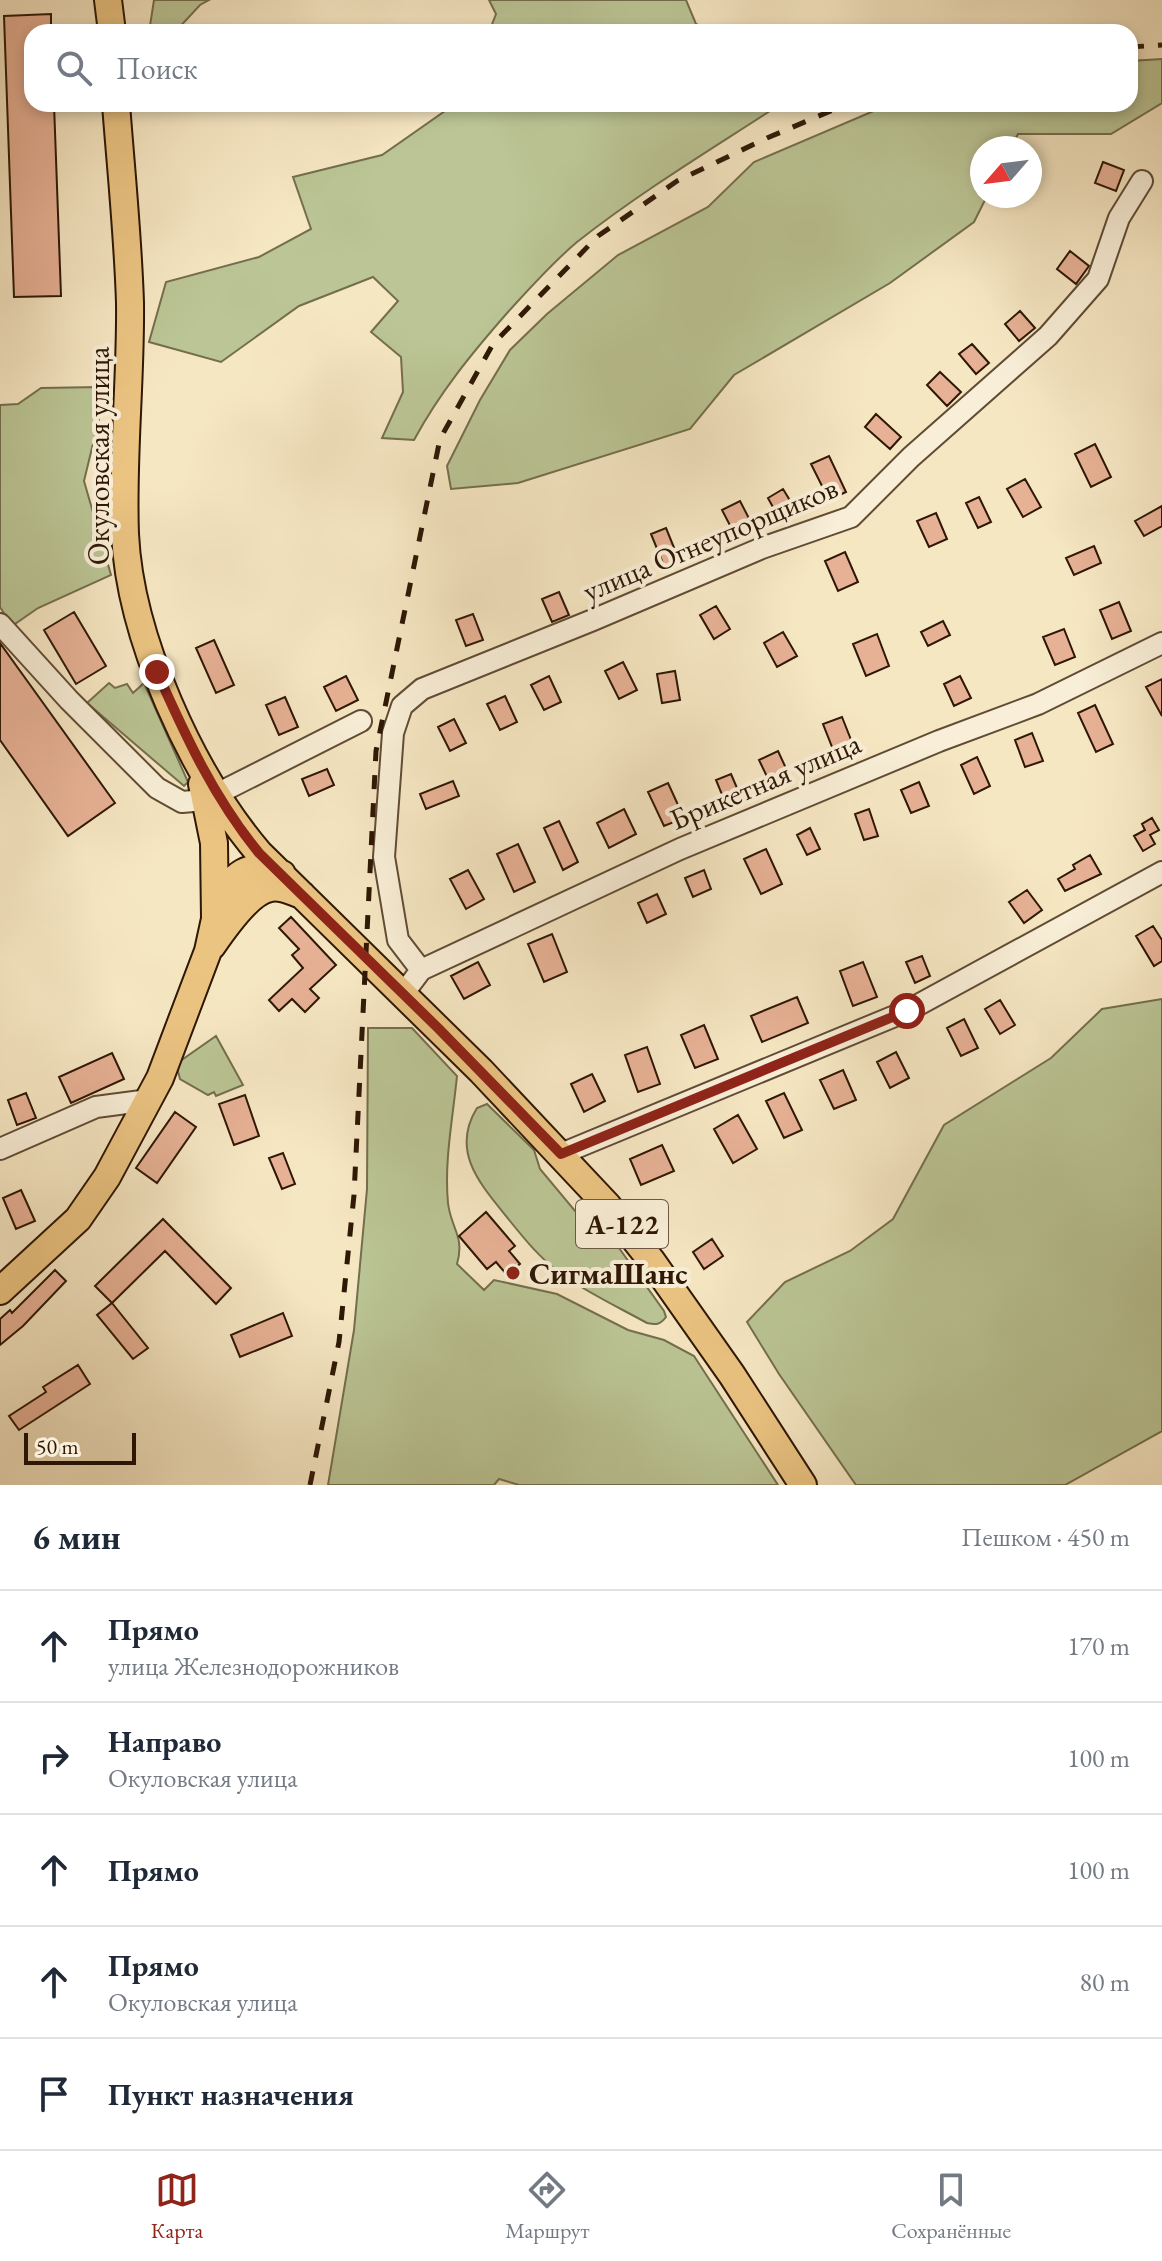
<!DOCTYPE html>
<html lang="ru">
<head>
<meta charset="utf-8">
<style>
	:root { --surface:#fff; --page:#f2f2f3; --text:#1f2937; --muted:#747a83; --line:#e0e1e3; --accent:#8f2418 }
	body { margin:0; font-family:"EB Garamond",serif; background:var(--page); color:var(--text) }
	.compass { position:absolute; left:970px; top:136px; width:72px; height:72px; border-radius:50%; background:var(--surface); box-shadow:0 4px 12px #0003; rotate:242deg }
	.scale { position:absolute; left:24px; bottom:20px; width:112px; box-sizing:border-box; padding-left:8px; border:4px solid #2e1705; border-top:0; font-size:22px; line-height:28px; white-space:nowrap; color:#2e1705; -webkit-text-stroke:6px #f9efd8; paint-order:stroke }
	.stop { position:absolute; width:24px; height:24px; margin:-18px; border:6px solid #8f2418; border-radius:50%; background:#fff }
	.stop.end { background:#8f2418; border-color:#fff; box-shadow:0 2px 8px #0008 }
	.list { margin:0; padding:0; list-style:none }
	h2 { display:flex; justify-content:space-between; align-items:center; height:104px; margin:0; padding:0 32px; font-size:34px }
	h2 small { font-size:26px; font-weight:400; color:var(--muted) }
	.list li { display:grid; grid-template-columns:52px 1fr auto; gap:24px; align-items:center; box-sizing:border-box; height:112px; padding:0 32px; border-top:2px solid var(--line) }
	.list b { display:block; font-size:30px; white-space:nowrap }
	.list p { margin:0; font-size:26px; white-space:nowrap; color:var(--muted) }
	.list em { font-size:26px; font-style:normal; color:var(--muted) }
	.icon { flex:none; width:44px; height:44px; fill:none; stroke:currentColor; stroke-width:2; stroke-linecap:round; stroke-linejoin:round }
	.map { position:relative; flex:none; width:1162px; height:1485px; overflow:hidden }
	.search { position:absolute; background:var(--surface); box-shadow:0 4px 12px #0003; left:24px; right:24px; top:24px; height:88px; display:flex; align-items:center; gap:20px; box-sizing:border-box; padding:0 28px; border-radius:24px; color:var(--muted); font-size:30px }
	.sheet { height:664px; background:var(--surface) }
	nav { display:flex; justify-content:space-around; align-items:center; box-sizing:border-box; height:112px; border-top:2px solid var(--line); background:var(--surface); font-size:22px; color:var(--muted) }
	nav a { display:grid; justify-items:center; gap:4px }
	nav .on { color:var(--accent) }
	.map>svg:first-child { display:block }
	.green { fill:#bbc595; stroke:#746e4d; stroke-width:2 }
	.building { fill:#e7b195; stroke:#2e1705; stroke-width:2 }
	.lines { fill:none; stroke-linecap:round; stroke-linejoin:round }
	.minor-casing { stroke:#604b34; stroke-width:24 }
	.major-casing { stroke:#2e1705; stroke-width:30 }
	.minor { stroke:#f9efd8; stroke-width:20 }
	.major { stroke:#ebc482; stroke-width:26 }
	.rail { stroke:#2e1705; stroke-width:5; stroke-dasharray:14 14; stroke-linecap:butt }
	.route { stroke:#8f2418; stroke-width:10 }
	.poi-dot { fill:#8f2418; stroke:#f9efd8; stroke-width:3 }
	.labels { text-anchor:middle; dominant-baseline:central; stroke-width:8; stroke-linejoin:round; paint-order:stroke }
	.shield { fill:#f9efd8; stroke:#6b5844; stroke-width:2 }
	.shield-label { font-size:28px; font-weight:bold; fill:#2e1705 }
	.street-label { font-size:30px; fill:#2e1705; stroke:#f9efd8 }
	.poi-label { font-size:30px; font-weight:bold; fill:#2e1705; stroke:#f9efd8; text-anchor:start }
</style>
</head>
<body>
<div class="map">
<svg width="1162" height="1485" viewBox="0 0 1162 1485">
	<rect width="100%" height="100%" fill="#f6e7c3"/>
	<filter id="stains"><feTurbulence type="fractalNoise" baseFrequency=".0025" numOctaves="4"/><feColorMatrix values="0 0 0 0 .2 0 0 0 0 .09 0 0 0 0 .02 0 0 0 .5 -.17"/></filter>
	<radialGradient id="worn" r=".72"><stop offset=".6" stop-color="#630" stop-opacity="0"/><stop offset="1" stop-color="#630" stop-opacity=".3"/></radialGradient>
	<path class="green" d="M154 0H209L200 5 175 32H149Z
		M489 0H686L696 24 713 32H489L496 14Z
		M1162 59V103L1111 134H1018L1011 148H982V196H987L974 222 890 283 734 375 690 429 518 483 451 489 447 466 480 400 510 350 547 314 618 255 708 207 754 162 890 104H1130V61Z
		M455 104H770V111C705 153 638 194 577 242 552 263 530 288 508 312 472 353 440 392 414 440L382 438 403 392 401 357 371 332 398 301 373 277 299 306 221 362 149 342 166 282 259 257 311 229 293 177 382 155Z
		M99 387V419L84 481 111 575 38 608 12 626 0 607V405L18 404 41 388Z
		M109 683 115 688 127 684 133 693 144 683 188 782 184 786 87 703Z
		M1162 999V1431L1065 1485H856L779 1374 747 1322 785 1282 850 1251 893 1219 944 1125 1051 1058 1102 1009Z
		M368 1028H412L457 1076C453 1117 444 1161 448 1203 451 1229 465 1236 457 1264L484 1290 494 1280 557 1294 628 1330 664 1340 694 1356 778 1485H519L499 1479 494 1485H328L354 1330 367 1189Z
		M216 1036 243 1085 216 1096 214 1092 208 1095 180 1079 176 1064Z
		M487 1104 534 1150 540 1169 575 1211 596 1219 609 1234 664 1311 666 1317C660 1325 656 1325 647 1323 618 1307 588 1293 561 1274 541 1259 526 1241 510 1221 483 1187 449 1153 477 1108Z"/>
	<path class="building" d="M51 14V32H32V104H54L61 296 14 297 4 16Z
		M1103 162 1124 170 1116 191 1095 183Z
		M1070 251 1089 266 1076 284 1057 269Z
		M1020 311 1035 328 1019 341 1005 324Z
		M972 344 989 363 976 374 959 354Z
		M940 372 961 392 947 406 927 385Z
		M876 414 901 437 890 449 865 427Z
		M1095 444 1111 477 1091 487 1075 454Z
		M829 456 846 492 829 500 811 464Z
		M1025 479 1041 507 1023 517 1007 489Z
		M783 489 797 512 781 522 768 498Z
		M979 497 991 522 978 528 966 503Z
		M740 501 755 530 737 539 722 510Z
		M1162 506V526L1144 536 1135 521Z
		M936 513 947 539 929 547 917 521Z
		M666 528 679 560 664 566 651 534Z
		M1094 546 1101 563 1074 575 1066 558Z
		M845 552 858 582 838 591 825 561Z
		M559 592 569 615 552 622 542 599Z
		M1119 602 1131 631 1112 639 1100 610Z
		M716 606 730 629 714 639 700 615Z
		M74 612 106 666 76 684 44 630Z
		M473 614 483 640 466 646 456 620Z
		M943 621 950 635 928 646 921 632Z
		M1064 629 1075 657 1055 665 1043 637Z
		M783 632 797 656 777 667 764 643Z
		M877 634 889 666 866 676 853 644Z
		M214 640 234 685 216 693 196 648Z
		M0 643 115 803 68 836 0 740Z
		M623 662 637 690 619 699 605 671Z
		M675 671 680 700 662 703 657 674Z
		M346 676 358 700 336 711 324 687Z
		M549 676 561 702 544 710 531 685Z
		M960 676 971 698 954 706 944 684Z
		M1162 679V716L1146 687Z
		M505 696 517 722 500 730 487 704Z
		M285 697 298 727 279 735 266 705Z
		M1095 705 1113 744 1096 752 1078 713Z
		M842 717 855 750 836 757 823 724Z
		M454 719 466 743 450 751 438 727Z
		M1032 733 1043 761 1025 767 1015 740Z
		M778 751 790 777 771 785 759 760Z
		M977 757 990 786 974 794 961 765Z
		M327 769 334 785 309 796 302 779Z
		M731 774 740 795 725 802 716 780Z
		M453 781 459 796 426 809 420 794Z
		M919 782 929 806 911 813 901 790Z
		M668 783 684 818 664 826 648 792Z
		M624 809 636 834 609 848 597 823Z
		M869 809 878 836 864 840 855 814Z
		M1152 818 1159 830 1150 835 1155 844 1143 851 1134 836 1145 830 1142 824Z
		M559 821 578 862 563 870 544 828Z
		M810 828 820 849 807 855 797 835Z
		M518 844 535 882 514 892 497 854Z
		M766 849 782 884 761 894 744 859Z
		M1090 855 1101 874 1065 891 1058 879 1075 869 1073 865Z
		M468 870 484 899 466 909 450 879Z
		M704 870 711 889 693 897 685 878Z
		M1027 890 1042 910 1024 923 1009 902Z
		M657 894 666 914 647 923 638 903Z
		M291 917 336 965 310 989 319 998 305 1012 292 999 279 1011 269 1000 303 968 292 955 299 949 279 928Z
		M1153 926 1162 940V961L1154 966 1136 936Z
		M552 934 567 972 544 982 528 944Z
		M922 956 930 976 915 983 906 962Z
		M478 962 490 985 464 999 451 976Z
		M863 962 877 997 853 1006 840 971Z
		M797 997 808 1023 762 1042 751 1016Z
		M1000 1000 1015 1025 1000 1034 985 1009Z
		M964 1019 978 1048 961 1056 947 1028Z
		M704 1025 718 1059 695 1068 681 1035Z
		M647 1047 660 1084 638 1092 625 1055Z
		M896 1052 909 1078 890 1088 877 1062Z
		M112 1053 124 1079 71 1103 59 1077Z
		M843 1070 856 1100 834 1109 820 1080Z
		M592 1074 605 1101 584 1112 571 1084Z
		M26 1093 36 1118 17 1125 8 1100Z
		M784 1093 802 1130 784 1138 766 1101Z
		M245 1095 259 1136 234 1145 219 1104Z
		M175 1112 196 1127 157 1183 136 1168Z
		M738 1115 757 1149 733 1163 714 1129Z
		M662 1145 674 1171 641 1185 630 1159Z
		M283 1153 295 1184 282 1189 269 1158Z
		M21 1190 35 1221 16 1229 3 1198Z
		M486 1212 515 1246 509 1251 520 1264 507 1275 496 1262 487 1269 459 1236Z
		M163 1219 231 1288 216 1304 165 1251 112 1303 95 1286Z
		M712 1239 723 1256 704 1269 693 1252Z
		M55 1270 66 1281 23 1326 0 1345V1319L10 1310 12 1313Z
		M112 1303 148 1348 133 1359 97 1315Z
		M283 1313 292 1336 240 1357 231 1335Z
		M78 1365 90 1384 19 1430 9 1416 46 1392 43 1387Z"/>
	<g class="lines">
		<defs>
			<path id="minor" d="M0 624 69 700 157 788 182 802 205 800 361 721
				M421 970 398 940 384 857 393 733 402 706 422 689 593 620 762 548 851 517 911 457 1048 336 1098 279 1119 218 1142 181
				M403 994 421 970 680 849 939 741 1038 704 1162 643
				M0 1149 96 1107 149 1100
				M561 1154 907 1011 1162 872"/>
			<path id="major" d="M108 0 112 32
				M116 104C121 170 128 237 130 303 131 380 122 457 125 534 130 638 192 774 259 853L481 1071 608 1206 651 1260 732 1375 803 1485
				M216 903C235 875 247 859 282 874
				M212 946C223 930 250 891 271 888 281 886 293 892 302 895
				M0 1291 78 1219 107 1177 160 1078 208 951 215 919 214 843 202 784"/>
		</defs>
		<use href="#minor" class="minor-casing"/>
		<use href="#major" class="major-casing"/>
		<use href="#minor" class="minor"/>
		<use href="#major" class="major"/>
		<path class="rail" d="M1130 47 1162 45
			M310 1485 339 1342 354 1195 376 751 440 439 493 344 598 236 677 181 767 138 847 104"/>
	</g>
	<g class="lines">
		<path class="route" d="M157 672C186 737 214 798 259 853L438 1028 561 1154 907 1011"/>
	</g>
	<circle class="poi-dot" cx="513" cy="1273" r="8"/>
	<g class="labels">
		<rect class="shield" x="576" y="1200" width="92" height="48" rx="6"/>
		<g class="shield-label">
			<text x="622" y="1224">А-122</text>
		</g>
		<g class="street-label">
			<text transform="translate(98 456) rotate(-90)">Окуловская улица</text>
			<text transform="translate(710 539) rotate(-23)">улица Огнеупорщиков</text>
			<text transform="translate(765 781) rotate(-23)">Брикетная улица</text>
		</g>
		<g class="poi-label">
			<text x="529" y="1273">СигмаШанс</text>
		</g>
	</g>
	<rect width="100%" height="100%" filter="url(#stains)"/>
	<rect width="100%" height="100%" fill="url(#worn)"/>
</svg>
<svg class="compass" viewBox="-18 -18 36 36"><path d="M0-13l5 13h-10z" fill="#e53935"/><path d="M0 13l5-13h-10z" fill="#747a83"/></svg>
<div class="scale">50 m</div>
<div class="stop" style="left:907px;top:1011px"></div>
<div class="stop end" style="left:157px;top:672px"></div>
<div class="search"><svg class="icon" aria-label="search" viewBox="0 0 24 24"><circle cx="10" cy="10" r="6"/><path d="M15 15l6 6"/></svg>Поиск</div>
</div>
<section class="sheet">
<h2>6 мин<small>Пешком · 450 m</small></h2>
<ul class="list">
<li><svg class="icon" aria-label="ahead" viewBox="0 0 24 24"><path d="M12 20V5M6 11l6-6 6 6"/></svg><div><b>Прямо</b><p>улица Железнодорожников</p></div><em>170 m</em></li>
<li><svg class="icon" aria-label="right" viewBox="0 0 24 24"><path d="M7 20v-9h11M14 6l5 5-5 5"/></svg><div><b>Направо</b><p>Окуловская улица</p></div><em>100 m</em></li>
<li><svg class="icon" aria-label="ahead" viewBox="0 0 24 24"><path d="M12 20V5M6 11l6-6 6 6"/></svg><div><b>Прямо</b></div><em>100 m</em></li>
<li><svg class="icon" aria-label="ahead" viewBox="0 0 24 24"><path d="M12 20V5M6 11l6-6 6 6"/></svg><div><b>Прямо</b><p>Окуловская улица</p></div><em>80 m</em></li>
<li><svg class="icon" aria-label="arrive" viewBox="0 0 24 24"><path d="M6 21V4h12l-3 4 3 4H6"/></svg><div><b>Пункт назначения</b></div></li>
</ul>
</section>
<nav>
<a class="on"><svg class="icon" aria-label="map" viewBox="0 0 24 24"><path d="M3 6l6-2 6 2 6-2v14l-6 2-6-2-6 2zM9 4v14M15 6v14"/></svg>Карта</a>
<a><svg class="icon" aria-label="directions" viewBox="0 0 24 24"><path d="M12 3l9 9-9 9-9-9zM9 14v-3h6M13 9l2 2-2 2"/></svg>Маршрут</a>
<a><svg class="icon" aria-label="saved" viewBox="0 0 24 24"><path d="M7 4h10v16l-5-4-5 4z"/></svg>Сохранённые</a>
</nav>
</body>
</html>
